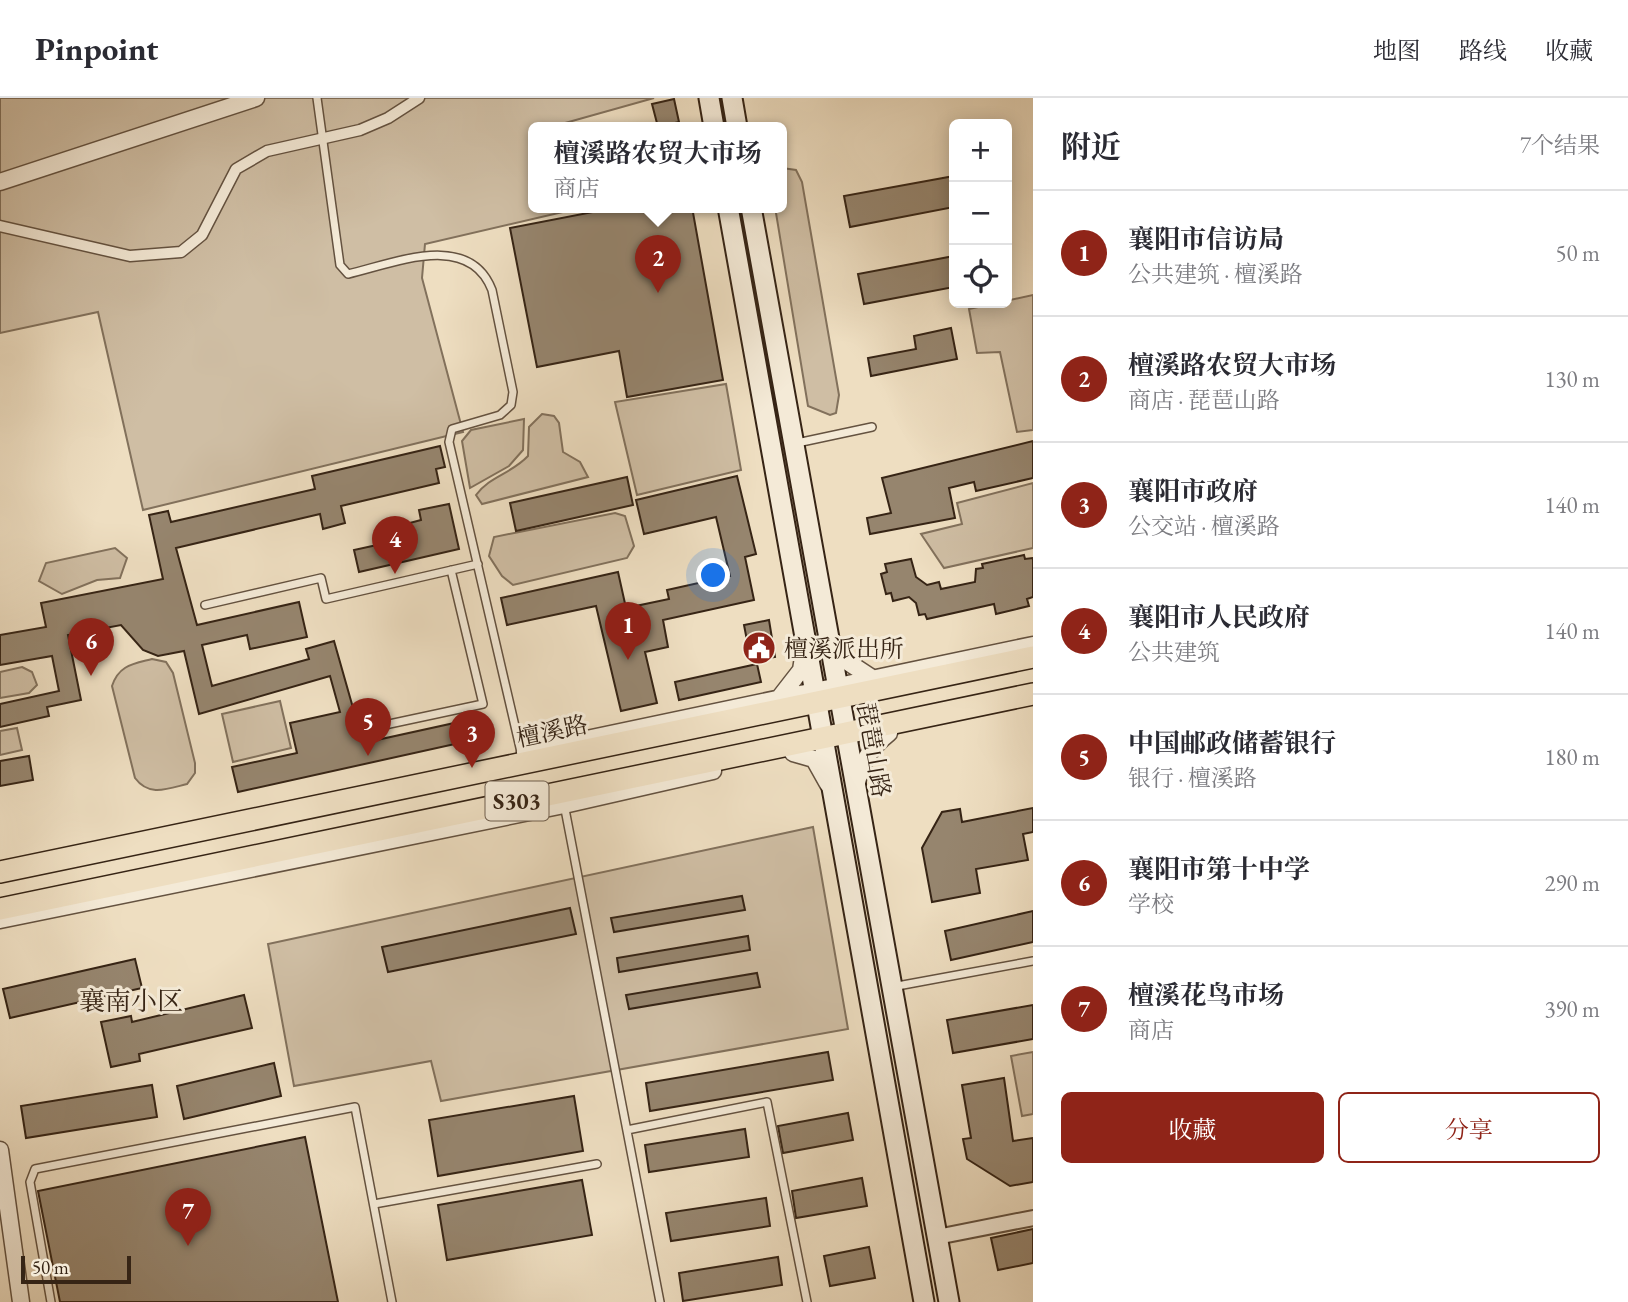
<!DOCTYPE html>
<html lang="zh">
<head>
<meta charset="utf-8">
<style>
	:root { --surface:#fff; --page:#f7f7f7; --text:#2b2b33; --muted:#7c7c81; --line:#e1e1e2; --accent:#8f2418 }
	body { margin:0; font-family:"EB Garamond","Noto Serif SC",serif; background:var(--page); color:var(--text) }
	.controls { position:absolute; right:21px; top:21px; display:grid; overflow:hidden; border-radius:10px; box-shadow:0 4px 18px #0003 }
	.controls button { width:63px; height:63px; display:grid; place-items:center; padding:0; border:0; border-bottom:2px solid var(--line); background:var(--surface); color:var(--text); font:35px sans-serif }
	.scale { position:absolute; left:21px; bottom:18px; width:110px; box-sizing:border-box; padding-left:7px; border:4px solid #362415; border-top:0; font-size:19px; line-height:24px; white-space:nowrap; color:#362415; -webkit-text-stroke:5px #f4ead7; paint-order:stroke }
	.you { position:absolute; left:714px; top:478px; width:24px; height:24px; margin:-18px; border:5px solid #fff; border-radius:50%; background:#1a73e8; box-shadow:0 0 0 10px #1a73e833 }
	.badge { display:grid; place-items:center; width:46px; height:46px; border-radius:50%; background:var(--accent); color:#fff; font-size:23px; font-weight:700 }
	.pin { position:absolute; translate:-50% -58px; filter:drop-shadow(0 2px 4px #0008) }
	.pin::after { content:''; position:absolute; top:37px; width:24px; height:21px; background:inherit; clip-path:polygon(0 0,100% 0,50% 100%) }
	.popup { position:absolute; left:528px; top:24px; width:259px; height:91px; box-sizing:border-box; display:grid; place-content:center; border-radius:10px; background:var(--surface); filter:drop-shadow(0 2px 5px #0005); font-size:23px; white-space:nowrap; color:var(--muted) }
	.popup b { font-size:26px; color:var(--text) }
	.popup::after { content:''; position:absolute; left:50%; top:100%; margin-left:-14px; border:14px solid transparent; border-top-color:var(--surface) }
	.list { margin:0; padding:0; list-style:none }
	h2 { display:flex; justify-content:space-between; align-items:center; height:91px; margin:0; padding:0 28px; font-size:30px }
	h2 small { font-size:23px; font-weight:400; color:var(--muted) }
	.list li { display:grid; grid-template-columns:46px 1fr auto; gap:21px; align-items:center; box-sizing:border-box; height:126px; padding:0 28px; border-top:2px solid var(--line) }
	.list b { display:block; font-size:26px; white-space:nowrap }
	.list p { margin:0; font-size:23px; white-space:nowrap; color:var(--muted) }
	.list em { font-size:23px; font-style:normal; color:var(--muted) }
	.actions { display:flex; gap:14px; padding:21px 28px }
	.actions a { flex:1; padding:16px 0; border:2px solid var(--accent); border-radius:10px; text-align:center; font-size:24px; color:var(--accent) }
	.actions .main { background:var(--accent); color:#fff }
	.icon { flex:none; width:38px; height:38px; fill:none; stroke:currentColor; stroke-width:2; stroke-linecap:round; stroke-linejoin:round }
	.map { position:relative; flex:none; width:1033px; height:1204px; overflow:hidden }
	header { display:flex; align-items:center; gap:42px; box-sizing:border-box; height:98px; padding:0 35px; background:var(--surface); border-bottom:2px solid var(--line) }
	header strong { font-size:33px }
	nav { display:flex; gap:38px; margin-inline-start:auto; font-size:24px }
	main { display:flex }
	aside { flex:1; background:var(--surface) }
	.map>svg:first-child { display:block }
	.green { fill:#cfbea4; stroke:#82715c; stroke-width:2 }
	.building { fill:#96856e; stroke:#362415; stroke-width:2 }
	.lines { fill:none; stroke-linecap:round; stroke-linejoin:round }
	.service-casing { stroke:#645240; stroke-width:10 }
	.pedestrian-casing { stroke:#645240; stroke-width:13 }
	.minor-casing { stroke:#645240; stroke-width:18 }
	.tertiary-casing { stroke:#645240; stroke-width:19 }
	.secondary-casing { stroke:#362415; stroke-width:23 }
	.primary-casing { stroke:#362415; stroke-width:24 }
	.service { stroke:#f4ead7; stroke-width:7 }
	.pedestrian { stroke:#f4ead7; stroke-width:10 }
	.minor { stroke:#f4ead7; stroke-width:14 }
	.tertiary { stroke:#f4ead7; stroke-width:16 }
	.secondary { stroke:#f4ead7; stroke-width:19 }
	.primary { stroke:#eedec1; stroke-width:21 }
	.labels { text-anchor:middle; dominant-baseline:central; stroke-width:6; stroke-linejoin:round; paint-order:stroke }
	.shield { fill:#f4ead7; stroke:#6f5f4f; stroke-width:2 }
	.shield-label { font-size:23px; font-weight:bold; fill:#362415 }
	.poi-label { font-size:24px; fill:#362415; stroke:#f4ead7; text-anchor:start }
	.street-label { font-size:24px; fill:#362415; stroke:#f4ead7 }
	.neighbourhood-label { font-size:26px; fill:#362415; stroke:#f4ead7 }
</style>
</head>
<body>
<header>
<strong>Pinpoint</strong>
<nav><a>地图</a><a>路线</a><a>收藏</a></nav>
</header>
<main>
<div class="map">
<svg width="1033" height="1204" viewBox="0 0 1033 1204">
	<rect width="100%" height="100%" fill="#eedec1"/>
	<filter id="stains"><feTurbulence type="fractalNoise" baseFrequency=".00286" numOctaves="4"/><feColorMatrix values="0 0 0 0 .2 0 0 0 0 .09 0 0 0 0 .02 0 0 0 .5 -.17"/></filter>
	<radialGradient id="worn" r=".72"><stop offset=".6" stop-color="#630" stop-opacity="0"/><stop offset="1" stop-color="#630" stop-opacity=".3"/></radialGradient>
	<path class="green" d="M0 0H654L565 25V29H534V109L580 110 425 146 422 180 463 334 143 412 98 214 0 235Z
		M782 70 796 72 802 84 839 297 836 315 830 317 808 308 775 109H782Z
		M1033 197V332L1017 334 1000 254 977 255 969 211Z
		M726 286 741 372 637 397 615 304Z
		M542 316 554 318 559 325 563 354 580 364 588 379 482 406 476 397C490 378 511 376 528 358L529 329Z
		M524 321 523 352 509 368 470 390 462 343 471 332Z
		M1033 385V450L944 470 921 436 962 426 957 405Z
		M615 415 625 418 634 448 627 460 513 487 502 478 489 458 494 439Z
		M115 450 127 460 120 480 97 482 62 496 39 483 46 465Z
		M152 561 166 564 173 575 195 665V675L187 686C167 691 149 699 135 680L112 588C119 567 133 566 152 561Z
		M22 569 32 574 37 587 29 595 0 600V574Z
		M280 603 291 650 233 664 222 616Z
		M17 630 22 652 0 657V633Z
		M813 729 848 931 441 1003 431 963 294 988 268 846Z
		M1033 954V1016L1022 1018 1011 958Z"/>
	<path class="building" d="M674 1 679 24 658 29 652 6Z
		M954 78V109L850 129 844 98Z
		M592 109H692L723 282 627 299 619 253 537 269 510 130 593 114Z
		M954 158V189L864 206 858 176Z
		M951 230 957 261 871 278 868 260 916 251 914 238Z
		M1033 343V380L976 393 974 384 949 390 955 420 870 436 867 420 891 415 882 380Z
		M440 348 445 369 436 371 439 385 341 408 345 425 323 431 320 416 176 450 197 527 299 504 307 539 250 551 247 537 202 547 212 588 309 561 306 551 334 543 363 645 468 622 473 642 238 694 232 669 297 655 290 625 340 614 330 578 199 616 184 553 158 558 143 552 121 527 68 537 81 602 47 609 49 618 0 629V606L59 593 52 558 0 567V537L46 529 41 505 163 481 149 417 168 413 171 424 315 391 312 378Z
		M737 378 756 456 745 459 754 502 663 522 668 549 645 554 657 605 621 613 596 508 507 527 501 500 618 474 626 510 669 501 667 492 730 478 716 419 644 436 636 402Z
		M627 379 633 407 516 433 510 405Z
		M449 406 459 451 359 474 354 452 409 440 406 426 421 422 419 412Z
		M1024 457 1025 461 1033 460V499L1027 501 1029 508 996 516 994 506 927 521 925 516 919 517 916 505 909 499 893 503 891 495 886 496 881 476 887 474 885 466 911 461 916 479 927 487 939 484 941 491 975 484 976 471 983 470 982 466Z
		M769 522 775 559 751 563 744 527Z
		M757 566 761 584 679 602 675 584Z
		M29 658 33 682 0 688V663Z
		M1033 710V734L1023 736 1028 762 976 771 980 795 932 804 922 750 942 714 960 711 962 724Z
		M742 798 745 812 614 834 611 820Z
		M570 810 576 836 388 874 382 849Z
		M1033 813V844L951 862 945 833Z
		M748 838 750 852 619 874 617 860Z
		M135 861 142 890 10 920 3 891Z
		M757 875 760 889 629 911 626 897Z
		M244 897 252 930 139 956 140 963 111 969 101 924 131 918 132 924Z
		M1033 907V941L953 955 947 922Z
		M828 954 833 982 650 1013 646 985Z
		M274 965 281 998 184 1021 177 988Z
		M1004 980 1013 1043 1033 1040V1084L1010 1088 967 1061 963 1041 971 1040 962 987Z
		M152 987 157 1019 26 1040 21 1008Z
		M574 998 583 1053 438 1078 429 1022Z
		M848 1015 853 1042 783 1055 778 1028Z
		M745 1031 749 1059 649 1074 645 1047Z
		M305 1039 338 1204H60L38 1093Z
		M862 1080 867 1108 796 1120 792 1093Z
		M582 1082 592 1137 447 1162 438 1107Z
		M766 1100 770 1128 671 1143 666 1115Z
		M1033 1131V1165L998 1172 991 1140Z
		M869 1149 875 1180 830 1188 824 1158Z
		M778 1159 782 1187 683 1203 679 1175Z"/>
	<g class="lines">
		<defs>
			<path id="service" d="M317 0 340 167 348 176C392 166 469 132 492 192L513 294 511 307 500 317 452 331 449 344 521 654
				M797 345 872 329
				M205 507 321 480 326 501 478 466
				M380 628 483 606 451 472
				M564 706 660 1204
				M892 889 1033 863
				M627 1032 767 1004 807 1204
				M374 1106 597 1066
				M51 1204 30 1084 35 1071 355 1009 392 1204"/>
			<path id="pedestrian" d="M0 128 130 158 181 154 202 137 236 71 267 53 360 32 388 20 419 0"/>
			<path id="minor" d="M937 1139 1033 1120"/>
			<path id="tertiary" d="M0 84 256 0
				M831 546 840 559 872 580
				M780 599 801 572 804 553
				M525 654 1033 547
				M793 655 814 661 828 686
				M856 688C862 664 869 651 889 635
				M0 822 564 707 713 673
				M0 1052 21 1204"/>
			<path id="secondary" d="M709 0 714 29
				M732 0 737 29
				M728 109 924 1204
				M751 109 949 1204"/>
			<path id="primary" d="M0 774 1033 559
				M0 811 1033 596"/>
		</defs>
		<use href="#service" class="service-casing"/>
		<use href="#pedestrian" class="pedestrian-casing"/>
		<use href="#minor" class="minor-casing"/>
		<use href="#tertiary" class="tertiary-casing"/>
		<use href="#secondary" class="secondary-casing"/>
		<use href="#primary" class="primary-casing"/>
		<use href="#service" class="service"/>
		<use href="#pedestrian" class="pedestrian"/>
		<use href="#minor" class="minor"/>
		<use href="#tertiary" class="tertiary"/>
		<use href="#secondary" class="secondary"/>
		<use href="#primary" class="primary"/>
	</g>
	<defs>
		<symbol id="civic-disc" viewBox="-11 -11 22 22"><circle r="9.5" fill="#8f2418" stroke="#f4ead7"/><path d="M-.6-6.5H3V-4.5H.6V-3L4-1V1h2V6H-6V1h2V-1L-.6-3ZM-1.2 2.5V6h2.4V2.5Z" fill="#fff"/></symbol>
	</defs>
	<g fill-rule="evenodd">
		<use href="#civic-disc" x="740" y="531" width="38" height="38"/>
	</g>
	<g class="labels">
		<rect class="shield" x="485.5" y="683.5" width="63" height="39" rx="5"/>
		<g class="shield-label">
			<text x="517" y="703">S303</text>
		</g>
		<g class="poi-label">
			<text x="784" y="550">檀溪派出所</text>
		</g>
		<g class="street-label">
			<text transform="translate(552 633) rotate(-12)">檀溪路</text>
			<text transform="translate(874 652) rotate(80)">琵琶山路</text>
		</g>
		<g class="neighbourhood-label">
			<text x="131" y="903">襄南小区</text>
		</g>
	</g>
	<rect width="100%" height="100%" filter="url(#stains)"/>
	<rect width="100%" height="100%" fill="url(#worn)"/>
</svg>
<div class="controls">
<button>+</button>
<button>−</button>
<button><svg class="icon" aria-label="locate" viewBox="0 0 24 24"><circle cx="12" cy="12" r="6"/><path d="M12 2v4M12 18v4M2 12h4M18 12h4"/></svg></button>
</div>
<div class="scale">50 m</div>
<div class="you"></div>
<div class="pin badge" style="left:628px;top:562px">1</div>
<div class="pin badge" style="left:658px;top:195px">2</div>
<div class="popup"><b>檀溪路农贸大市场</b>商店</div>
<div class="pin badge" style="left:472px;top:670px">3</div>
<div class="pin badge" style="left:395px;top:476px">4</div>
<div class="pin badge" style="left:368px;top:658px">5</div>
<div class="pin badge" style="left:91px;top:578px">6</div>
<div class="pin badge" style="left:188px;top:1148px">7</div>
</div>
<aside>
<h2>附近<small>7个结果</small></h2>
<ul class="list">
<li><span class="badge">1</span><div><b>襄阳市信访局</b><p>公共建筑 · 檀溪路</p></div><em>50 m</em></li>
<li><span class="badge">2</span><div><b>檀溪路农贸大市场</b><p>商店 · 琵琶山路</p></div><em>130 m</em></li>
<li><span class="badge">3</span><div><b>襄阳市政府</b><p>公交站 · 檀溪路</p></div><em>140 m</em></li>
<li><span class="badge">4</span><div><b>襄阳市人民政府</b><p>公共建筑</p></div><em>140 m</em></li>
<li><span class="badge">5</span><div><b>中国邮政储蓄银行</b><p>银行 · 檀溪路</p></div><em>180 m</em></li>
<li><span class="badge">6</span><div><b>襄阳市第十中学</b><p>学校</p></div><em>290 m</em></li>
<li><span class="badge">7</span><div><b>檀溪花鸟市场</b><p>商店</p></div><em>390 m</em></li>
</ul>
<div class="actions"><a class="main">收藏</a><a>分享</a></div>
</aside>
</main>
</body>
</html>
